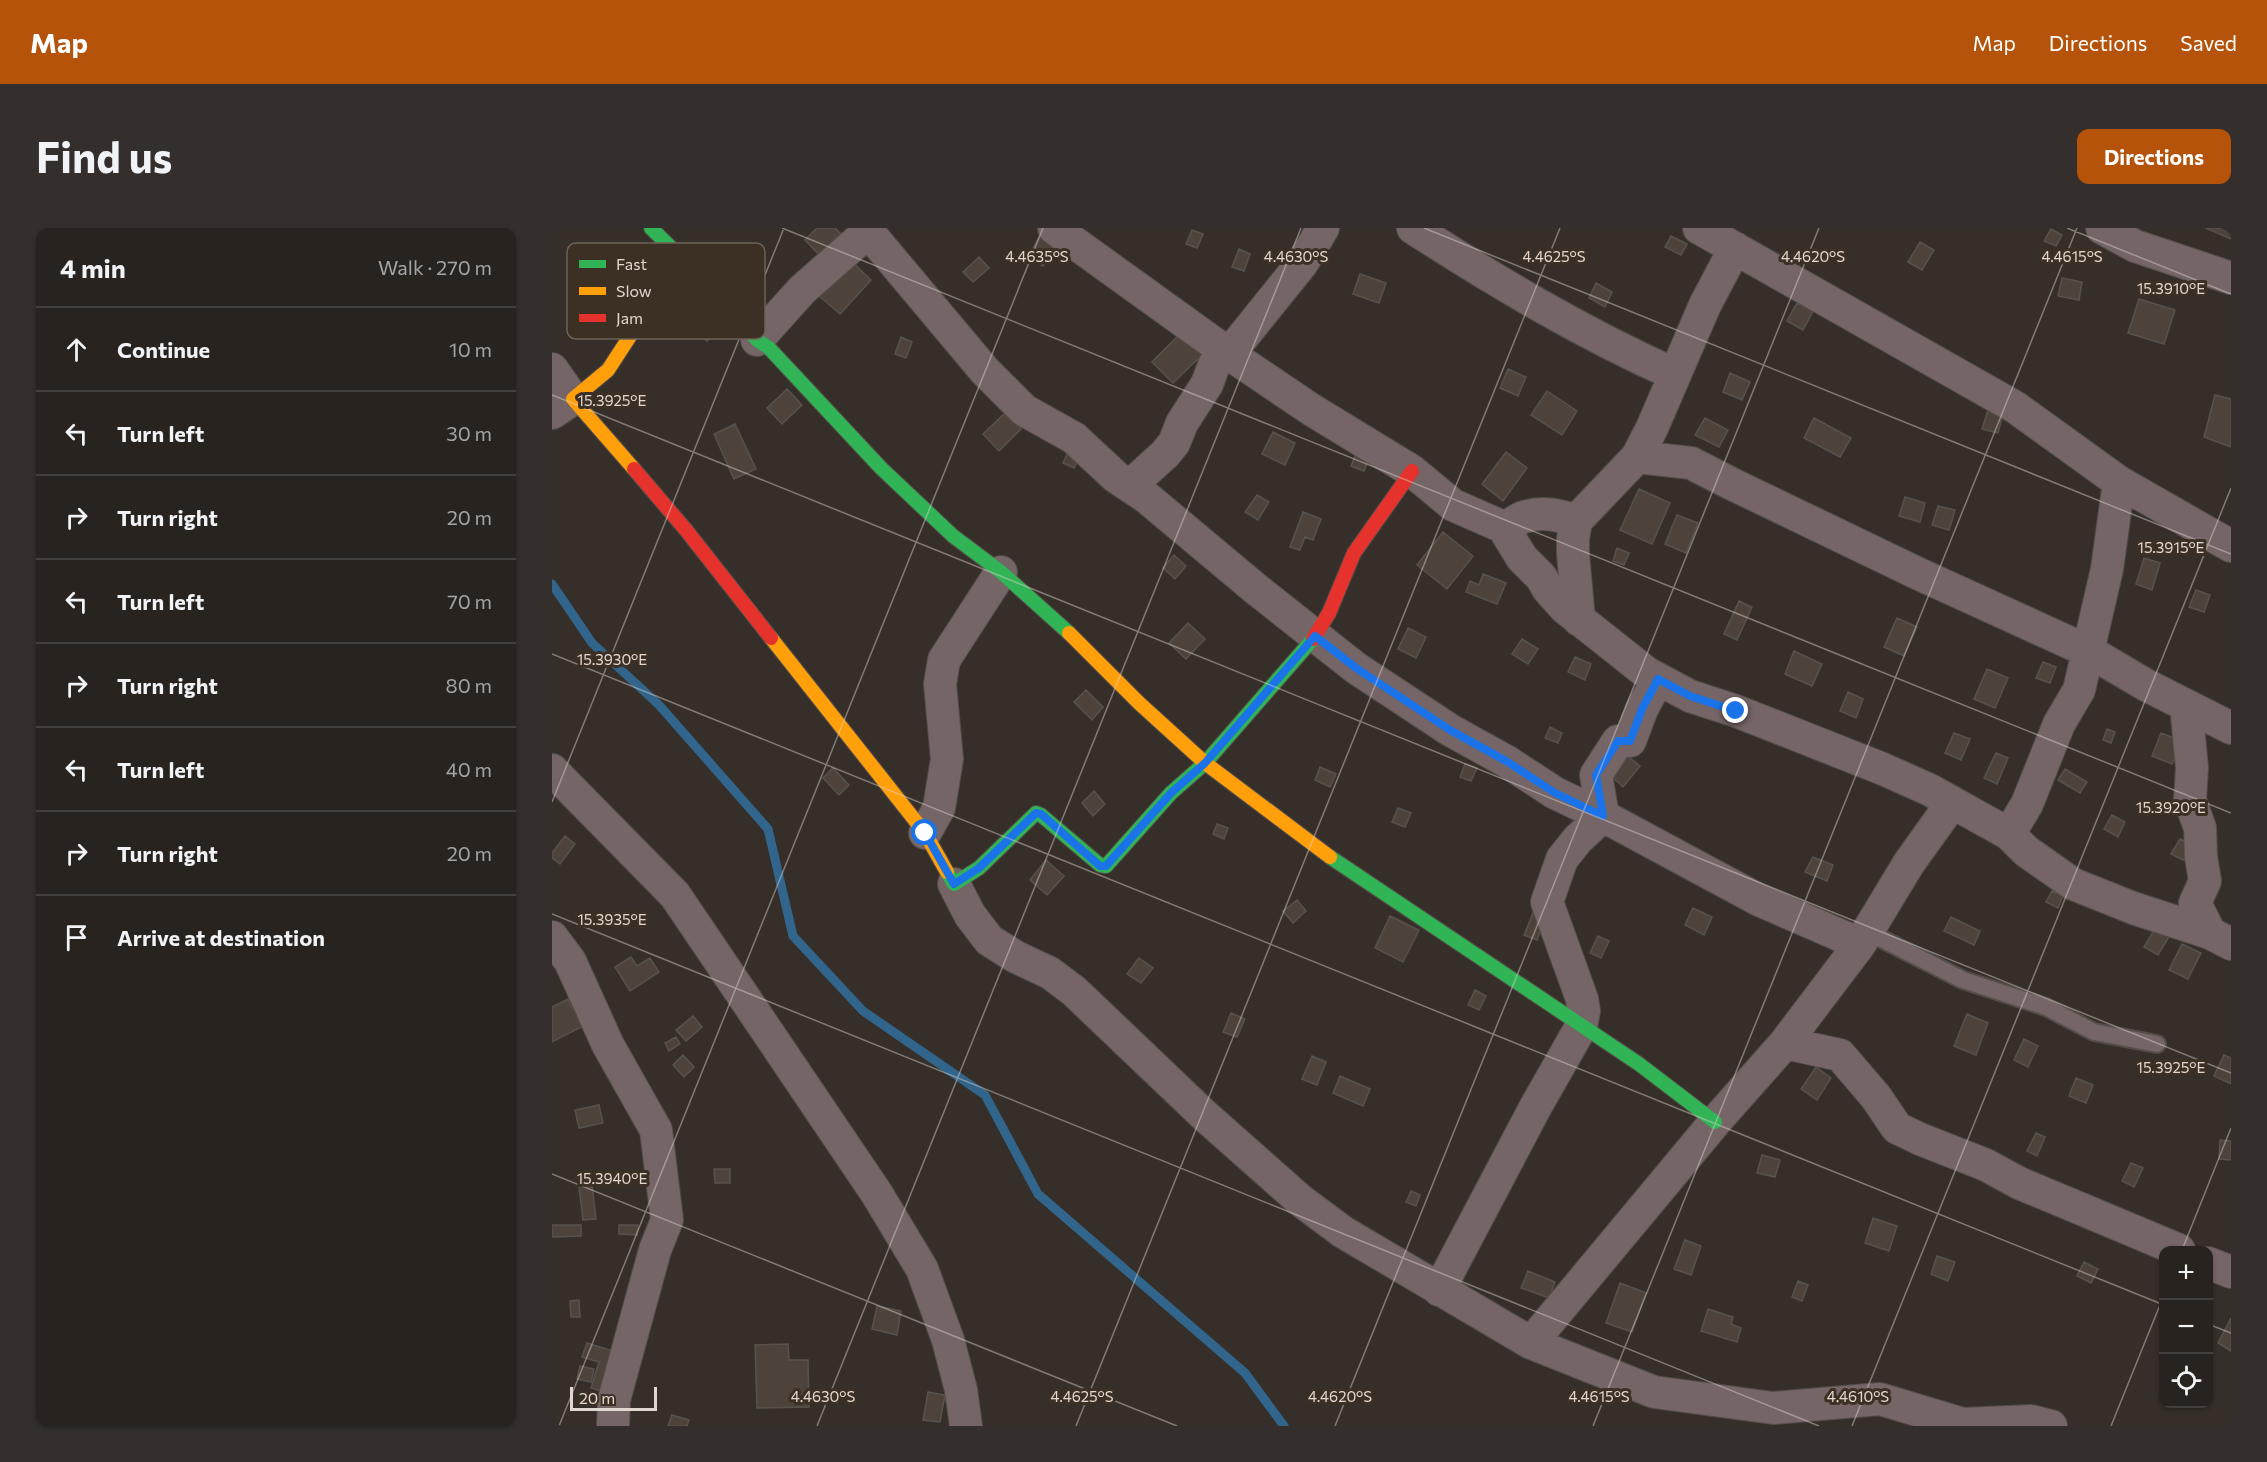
<!DOCTYPE html>
<html lang="en">
<head>
<meta charset="utf-8">
<style>
	:root { --surface:#28231f; --page:#342f2c; --text:#f1f3f6; --muted:#a5a4a4; --line:#44403d; --accent:#b45309 }
	body { margin:0; font-family:Commissioner,sans-serif; background:var(--page); color:var(--text) }
	.controls { position:absolute; right:18px; bottom:18px; display:grid; overflow:hidden; border-radius:12px; box-shadow:0 2px 4px #0004 }
	.controls button { width:54px; height:54px; display:grid; place-items:center; padding:0; border:0; border-bottom:2px solid var(--line); background:var(--surface); color:var(--text); font:30px sans-serif }
	.scale { position:absolute; left:18px; bottom:15px; width:87px; box-sizing:border-box; padding-left:6px; border:3px solid #e0d7d0; border-top:0; font-size:16px; line-height:21px; white-space:nowrap; color:#e0d7d0; -webkit-text-stroke:4px #3c2f23; paint-order:stroke }
	.stop { position:absolute; width:18px; height:18px; margin:-14px; border:4px solid #1a73e8; border-radius:50%; background:#fff }
	.stop.end { background:#1a73e8; border-color:#fff; box-shadow:0 2px 6px #0008 }
	.list { margin:0; padding:0; list-style:none }
	h2 { display:flex; justify-content:space-between; align-items:center; height:78px; margin:0; padding:0 24px; font-size:26px }
	h2 small { font-size:20px; font-weight:400; color:var(--muted) }
	.list li { display:grid; grid-template-columns:39px 1fr auto; gap:18px; align-items:center; box-sizing:border-box; height:84px; padding:0 24px; border-top:2px solid var(--line) }
	.list b { display:block; font-size:22px; white-space:nowrap }
	.list em { font-size:20px; font-style:normal; color:var(--muted) }
	.icon { flex:none; width:33px; height:33px; fill:none; stroke:currentColor; stroke-width:2; stroke-linecap:round; stroke-linejoin:round }
	.map { position:relative; flex:none; width:1679px; height:1198px; overflow:hidden; border-radius:12px }
	header { display:flex; align-items:center; gap:36px; box-sizing:border-box; height:84px; padding:0 30px; background:var(--accent); color:#fff }
	header strong { font-size:28px }
	nav { display:flex; gap:33px; margin-inline-start:auto; font-size:21px }
	.intro { display:flex; align-items:center; justify-content:space-between; box-sizing:border-box; height:144px; padding:0 36px }
	h1 { margin:0; font-size:42px }
	.button { padding:15px 27px; border-radius:12px; background:var(--accent); color:#fff; font-size:21px; font-weight:700 }
	main { display:flex; gap:36px; padding:0 36px }
	aside { flex:1; background:var(--surface); border-radius:12px; box-shadow:0 2px 4px #0004 }
	.map>svg:first-child { display:block }
	.lines { fill:none; stroke-linecap:round; stroke-linejoin:round }
	.stream { stroke:#32658b; stroke-width:9 }
	.building { fill:#4e433b; stroke:#58524d; stroke-width:1.5 }
	.lane-casing { stroke:#544d48; stroke-width:20 }
	.street-casing { stroke:#544d48; stroke-width:34 }
	.fast-casing { stroke:#544d48; stroke-width:16 }
	.slow-casing { stroke:#544d48; stroke-width:16 }
	.jam-casing { stroke:#544d48; stroke-width:16 }
	.lane { stroke:#756567; stroke-width:16 }
	.street { stroke:#756567; stroke-width:32 }
	.fast { stroke:#30b455; stroke-width:14 }
	.slow { stroke:#ff9f0a; stroke-width:14 }
	.jam { stroke:#e5322d; stroke-width:14 }
	.route { stroke:#1a73e8; stroke-width:8 }
	.ticks { fill:none; stroke:#e0d7d0; stroke-width:1.5; stroke-opacity:0.45 }
	.key { fill:#3c2f23; stroke:#6d6157; stroke-width:1.5 }
	.key-label { font-size:16px; fill:#e0d7d0 }
	.ticks-label { font-size:15px; text-anchor:middle; fill:#e0d7d0; stroke:#3c2f23; stroke-width:6; stroke-linejoin:round; paint-order:stroke }
</style>
</head>
<body>
<header>
<strong>Map</strong>
<nav><a>Map</a><a>Directions</a><a>Saved</a></nav>
</header>
<div class="intro"><h1>Find us</h1><a class="button">Directions</a></div>
<main>
<aside>
<h2>4 min<small>Walk · 270 m</small></h2>
<ul class="list">
<li><svg class="icon" aria-label="ahead" viewBox="0 0 24 24"><path d="M12 20V5M6 11l6-6 6 6"/></svg><div><b>Continue</b></div><em>10 m</em></li>
<li><svg class="icon" aria-label="left" viewBox="0 0 24 24"><path d="M17 20v-9H6M10 6l-5 5 5 5"/></svg><div><b>Turn left</b></div><em>30 m</em></li>
<li><svg class="icon" aria-label="right" viewBox="0 0 24 24"><path d="M7 20v-9h11M14 6l5 5-5 5"/></svg><div><b>Turn right</b></div><em>20 m</em></li>
<li><svg class="icon" aria-label="left" viewBox="0 0 24 24"><path d="M17 20v-9H6M10 6l-5 5 5 5"/></svg><div><b>Turn left</b></div><em>70 m</em></li>
<li><svg class="icon" aria-label="right" viewBox="0 0 24 24"><path d="M7 20v-9h11M14 6l5 5-5 5"/></svg><div><b>Turn right</b></div><em>80 m</em></li>
<li><svg class="icon" aria-label="left" viewBox="0 0 24 24"><path d="M17 20v-9H6M10 6l-5 5 5 5"/></svg><div><b>Turn left</b></div><em>40 m</em></li>
<li><svg class="icon" aria-label="right" viewBox="0 0 24 24"><path d="M7 20v-9h11M14 6l5 5-5 5"/></svg><div><b>Turn right</b></div><em>20 m</em></li>
<li><svg class="icon" aria-label="arrive" viewBox="0 0 24 24"><path d="M6 21V4h12l-3 4 3 4H6"/></svg><div><b>Arrive at destination</b></div></li>
</ul>
</aside>
<div class="map">
<svg width="1679" height="1198" viewBox="0 0 1679 1198">
	<rect width="100%" height="100%" fill="#362f29"/>
	<g class="lines">
		<path class="stream" d="M0 356 40 415 107 477 216 601 241 708 311 783 433 867 486 966 693 1145 732 1198"/>
	</g>
	<path class="building" d="M265 0H283L294 11 272 32 253 12Z
		M1654 0H1679V11Z
		M1499 1 1510 7 1504 18 1492 13Z
		M640 2 651 6 645 20 634 16Z
		M488 7 503 14 491 38 476 30Z
		M1119 8 1135 16 1129 27 1113 19Z
		M1368 14 1382 22 1370 42 1356 34Z
		M687 21 698 26 692 43 680 39Z
		M427 29 437 40 421 54 411 44Z
		M298 32 319 52 288 86 266 67Z
		M808 46 834 55 827 75 801 66Z
		M1510 50 1530 54 1527 72 1506 68Z
		M1044 55 1060 64 1053 79 1037 70Z
		M1587 71 1623 82 1612 116 1576 105Z
		M1245 75 1261 83 1251 102 1235 93Z
		M158 93 166 104 155 113 146 103Z
		M630 104 651 126 621 155 600 134Z
		M349 109 360 114 354 130 343 126Z
		M956 141 974 149 966 168 948 160Z
		M1178 145 1198 154 1190 172 1171 164Z
		M235 161 250 177 230 196 215 180Z
		M995 163 1025 183 1010 207 979 187Z
		M1663 167 1679 171V219L1652 209Z
		M1436 182 1451 186 1446 205 1430 201Z
		M453 185 469 201 447 223 431 206Z
		M1153 190 1176 202 1167 219 1143 207Z
		M1262 190 1299 210 1288 229 1252 210Z
		M183 196 204 241 182 251 162 206Z
		M721 204 743 215 733 237 710 226Z
		M520 216 531 221 522 240 511 235Z
		M954 224 975 240 951 273 930 256Z
		M804 226 817 231 812 243 799 238Z
		M1087 261 1118 275 1100 316 1068 302Z
		M705 267 717 274 706 292 693 284Z
		M1353 269 1373 275 1368 294 1347 288Z
		M1386 278 1403 282 1397 302 1380 297Z
		M751 284 769 291 761 312 753 309 748 322 738 319Z
		M1125 287 1146 295 1134 325 1113 316Z
		M891 304 921 328 895 361 865 337Z
		M1065 320 1077 325 1072 337 1061 333Z
		M622 327 634 338 623 351 611 340Z
		M1592 330 1608 335 1600 362 1584 356Z
		M931 346 954 355 945 376 914 364 918 353 927 357Z
		M1644 362 1658 367 1652 384 1637 379Z
		M1187 373 1200 379 1185 412 1172 406Z
		M1345 390 1365 399 1352 428 1332 419Z
		M636 395 653 411 634 431 617 415Z
		M856 400 874 409 864 430 846 421Z
		M970 411 986 421 976 436 960 426Z
		M1242 423 1270 436 1260 458 1233 446Z
		M1023 429 1039 436 1033 452 1016 444Z
		M1491 434 1504 439 1498 455 1484 450Z
		M1435 441 1456 450 1443 480 1422 471Z
		M534 462 551 479 540 492 522 474Z
		M1296 464 1311 471 1304 490 1288 483Z
		M998 499 1010 505 1006 515 993 510Z
		M1555 501 1563 504 1559 515 1551 512Z
		M1402 505 1418 511 1409 532 1393 525Z
		M1609 505 1629 513 1620 536 1600 528Z
		M1068 522 1088 538 1071 559 1052 542Z
		M1444 525 1456 530 1445 556 1432 550Z
		M913 536 925 540 919 553 908 549Z
		M768 539 784 546 778 559 763 552Z
		M281 540 297 557 287 567 271 550Z
		M1513 541 1535 554 1528 565 1506 552Z
		M542 563 553 576 541 588 530 575Z
		M846 580 859 585 853 599 840 594Z
		M1560 587 1573 594 1566 609 1552 601Z
		M665 596 676 600 672 611 661 606Z
		M13 608 23 616 8 636 0 630V625Z
		M1628 611 1641 618 1633 633 1619 626Z
		M1261 629 1281 637 1275 653 1253 644Z
		M494 632 512 648 495 667 478 652Z
		M1500 663 1511 668 1506 680 1494 674Z
		M745 672 754 683 741 695 731 683Z
		M983 680 995 685 985 712 972 707Z
		M1141 680 1160 689 1152 707 1133 697Z
		M838 688 867 702 851 734 823 720Z
		M1399 689 1428 703 1422 717 1392 703Z
		M1604 699 1618 707 1606 727 1592 719Z
		M1046 708 1057 713 1049 730 1038 725Z
		M1630 716 1649 725 1636 751 1617 742Z
		M79 729 85 738 98 730 107 744 78 763 63 739Z
		M587 730 601 740 589 755 575 746Z
		M923 762 934 768 927 782 916 777Z
		M16 771 19 779 31 773 41 793 0 814V779Z
		M679 785 693 791 685 809 671 804Z
		M1415 786 1436 795 1424 827 1402 818Z
		M141 788 150 799 134 813 124 802Z
		M124 809 128 816 117 823 113 815Z
		M1472 811 1486 818 1476 839 1462 832Z
		M131 827 142 839 132 849 121 837Z
		M1672 827 1679 830V856L1662 848Z
		M760 828 774 834 765 857 750 851Z
		M1264 839 1279 850 1265 872 1249 861Z
		M788 848 818 861 811 878 781 865Z
		M1524 850 1541 857 1534 875 1517 868Z
		M47 877 51 895 27 900 23 882Z
		M1484 905 1493 909 1485 928 1475 923Z
		M1668 912 1679 913V932L1667 931Z
		M1210 927 1228 932 1223 949 1205 945Z
		M1579 935 1591 940 1582 959 1570 953Z
		M162 941H178V955H163Z
		M40 957 44 991 31 992 27 959Z
		M859 963 868 967 864 978 854 974Z
		M1321 990 1345 998 1337 1023 1313 1015Z
		M0 997H29V1008L0 1009Z
		M67 997H86L85 1007 67 1006Z
		M1133 1012 1149 1018 1139 1047 1122 1041Z
		M1385 1028 1403 1034 1396 1053 1379 1046Z
		M1532 1034 1546 1041 1539 1055 1525 1048Z
		M976 1043 1003 1054 997 1070 969 1060Z
		M1246 1053 1256 1057 1250 1073 1240 1069Z
		M1068 1055 1094 1065 1080 1104 1054 1095Z
		M27 1072 28 1089H19L18 1073Z
		M325 1078 349 1083 345 1107 320 1101Z
		M1156 1081 1181 1089 1179 1096 1189 1100 1185 1114 1149 1103Z
		M1679 1090V1123L1666 1115Z
		M35 1115 70 1126 56 1165 39 1160 47 1134 30 1129Z
		M236 1116 237 1132H256L257 1179 205 1180 203 1117Z
		M28 1138 42 1141 39 1154 25 1151Z
		M376 1164 393 1167 388 1194 371 1192Z
		M120 1187 137 1192 135 1198H116Z"/>
	<g class="lines">
		<defs>
			<path id="lane" d="M1316 704 1411 752 1494 779 1542 804 1605 816"/>
			<path id="street" d="M313 0 433 143 472 182 522 210 564 249 594 269 704 361 804 440 898 502 954 533 1003 565 1051 588 1207 672 1308 716
				M502 0 677 126 760 182 860 243 901 277 951 299C960 298 964 291 972 289 991 283 1007 287 1024 293
				M861 0C945 54 1030 105 1122 146
				M1147 0 1463 179 1567 254 1679 318
				M1550 0 1583 18 1679 50
				M205 112 250 62 316 4
				M0 141 21 171 0 185
				M1085 229 1139 235 1180 256 1367 346 1538 424 1594 457 1679 500
				M579 257 613 226 622 215 630 195 655 156 662 137 667 131 677 126 751 34 771 0
				M951 299 970 330 989 349 996 361 1013 380 1095 445 1138 468 1184 483 1331 541 1378 562 1457 606 1474 623 1521 656 1581 680 1658 705 1679 716
				M1027 392 1021 326V311L1024 293 1085 229 1100 200 1153 77 1183 20
				M1634 477 1640 540 1638 572 1648 600 1649 629 1653 653 1643 675 1658 705
				M0 542 123 667 325 966 370 1041 396 1112 409 1162 414 1198
				M1051 588 1044 547 1066 513H1078L1090 481 1106 451
				M373 605 387 580 395 531 388 456 392 432 449 344
				M1457 606 1475 576 1507 496 1527 462 1555 341 1567 254
				M402 656 418 687 437 712 464 729 498 745 522 763 652 887 748 972 791 1004 979 1115 1102 1164 1221 1180 1328 1171 1411 1196 1479 1193 1499 1198
				M0 709 18 733 56 817 104 902 115 992 103 1022 62 1172 61 1198
				M1233 815 1288 827 1324 869 1345 900 1368 911 1434 937 1467 955 1627 1022
				M1656 1035 1679 1044
				M887 1062 984 878 1029 799 1032 783 1030 771 995 674 1010 631 1026 611 1051 588
				M979 1115 1163 894 1233 815 1308 716 1357 635 1400 575"/>
			<path id="fast" d="M99 0 169 69 205 112 217 120 329 240 401 308 449 344 517 405
				M778 629 1087 836 1163 894
				M395 644 402 656 427 640 484 585 489 587 548 637 554 638 619 565 653 535 761 411"/>
			<path id="slow" d="M82 241 21 171 56 142 95 82 126 26
				M517 405 587 475 653 535 778 629
				M219 410 373 605 395 644"/>
			<path id="jam" d="M82 241 134 302 219 410
				M761 411 777 385 802 325 860 243"/>
		</defs>
		<use href="#lane" class="lane-casing"/>
		<use href="#street" class="street-casing"/>
		<use href="#fast" class="fast-casing"/>
		<use href="#slow" class="slow-casing"/>
		<use href="#jam" class="jam-casing"/>
		<use href="#lane" class="lane"/>
		<use href="#street" class="street"/>
		<use href="#fast" class="fast"/>
		<use href="#slow" class="slow"/>
		<use href="#jam" class="jam"/>
	</g>
	<g class="lines">
		<path class="route" d="M373 605 402 656 427 640 484 585 489 586 548 638H554L619 565 653 535 763 408 804 440 898 502 954 533 1003 565 1051 588 1044 547 1066 513H1078L1090 481 1106 451 1138 468 1184 483"/>
	</g>
	<path class="ticks" d="M230 0 1679 585M872 0 1679 326M1515 0 1679 66M0 167 1679 845M0 426 1612 1077M0 574 232 0M0 686 1267 1198M0 946 625 1198M1630 1022 1679 900M1656 1096 1679 1105M7 1198 491 0M265 1198 749 0M524 1198 1008 0M783 1198 1267 0M1041 1198 1525 0M1300 1198 1679 260M1559 1198 1612 1067"/>
	<rect x="15" y="15" width="198" height="96" rx="9" class="key"/>
	<rect x="27" y="32" width="27" height="8" fill="#30b455"/>
	<rect x="27" y="59" width="27" height="8" fill="#ff9f0a"/>
	<rect x="27" y="86" width="27" height="8" fill="#e5322d"/>
	<g class="key-label">
		<text x="64" y="42">Fast</text>
		<text x="64" y="69">Slow</text>
		<text x="64" y="96">Jam</text>
	</g>
	<g class="ticks-label">
		<text x="485" y="34">4.4635°S</text>
		<text x="744" y="34">4.4630°S</text>
		<text x="1002" y="34">4.4625°S</text>
		<text x="1261" y="34">4.4620°S</text>
		<text x="1520" y="34">4.4615°S</text>
		<text x="1619" y="66">15.3910°E</text>
		<text x="60" y="178">15.3925°E</text>
		<text x="1619" y="325">15.3915°E</text>
		<text x="60" y="437">15.3930°E</text>
		<text x="1619" y="585">15.3920°E</text>
		<text x="60" y="697">15.3935°E</text>
		<text x="1619" y="845">15.3925°E</text>
		<text x="60" y="956">15.3940°E</text>
		<text x="271" y="1174">4.4630°S</text>
		<text x="530" y="1174">4.4625°S</text>
		<text x="788" y="1174">4.4620°S</text>
		<text x="1047" y="1174">4.4615°S</text>
		<text x="1306" y="1174">4.4610°S</text>
	</g>
</svg>
<div class="controls">
<button>+</button>
<button>−</button>
<button><svg class="icon" aria-label="locate" viewBox="0 0 24 24"><circle cx="12" cy="12" r="6"/><path d="M12 2v4M12 18v4M2 12h4M18 12h4"/></svg></button>
</div>
<div class="scale">20 m</div>
<div class="stop" style="left:373px;top:605px"></div>
<div class="stop end" style="left:1184px;top:483px"></div>
</div>
</main>
</body>
</html>
